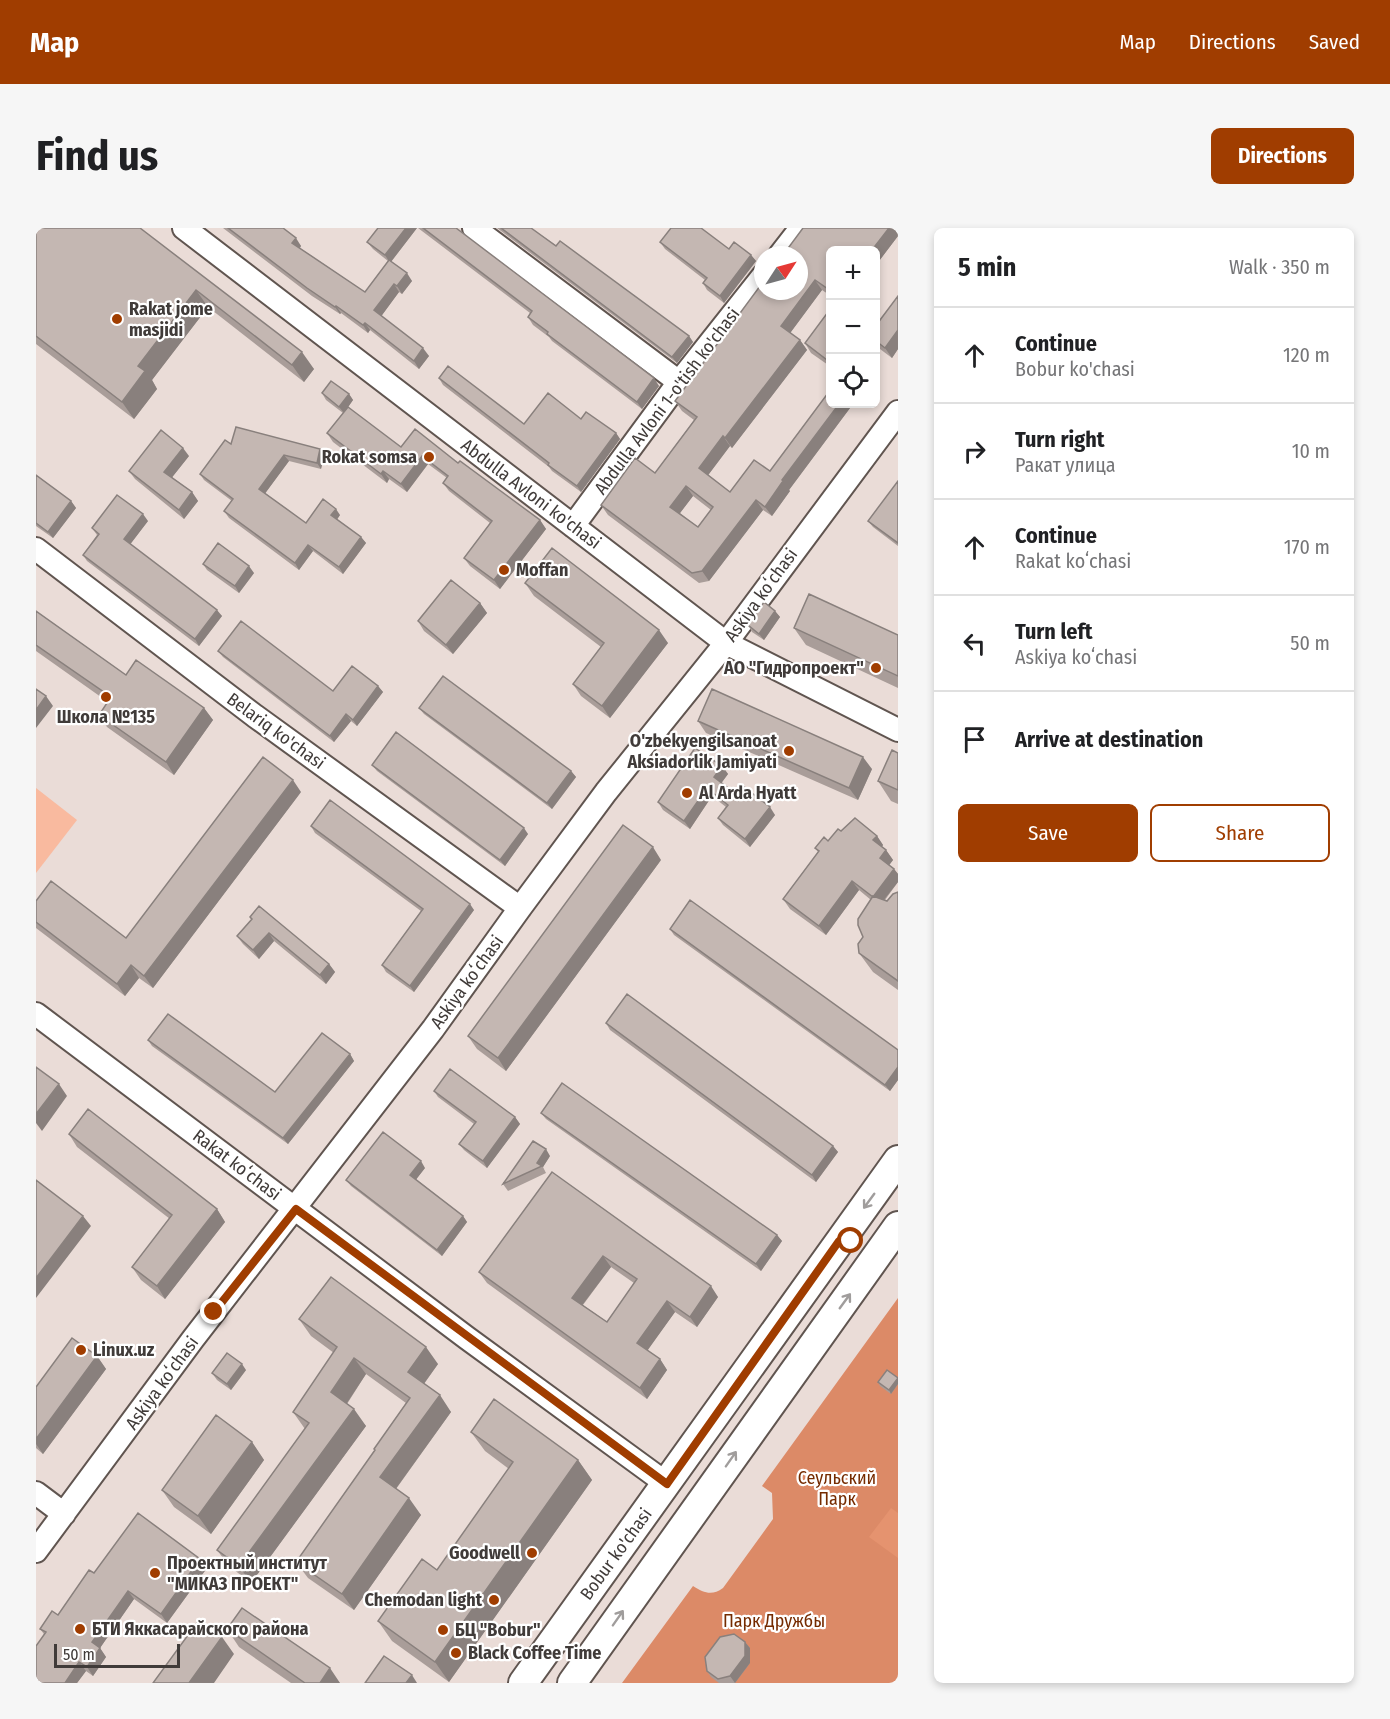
<!DOCTYPE html>
<html lang="en">
<head>
<meta charset="utf-8">
<style>
	:root { --surface:#fff; --page:#f6f6f6; --text:#202124; --muted:#757577; --line:#e0e0e0; --accent:#a03d00 }
	body { margin:0; font-family:"Fira Sans Condensed",sans-serif; background:var(--page); color:var(--text) }
	.controls { position:absolute; right:18px; top:18px; display:grid; overflow:hidden; border-radius:9px; box-shadow:0 3px 9px #0003 }
	.controls button { width:54px; height:54px; display:grid; place-items:center; padding:0; border:0; border-bottom:2px solid var(--line); background:var(--surface); color:var(--text); font:30px sans-serif }
	.compass { position:absolute; left:718px; top:18px; width:54px; height:54px; border-radius:50%; background:var(--surface); box-shadow:0 3px 9px #0003; rotate:54deg }
	.scale { position:absolute; left:18px; bottom:15px; width:126px; box-sizing:border-box; padding-left:6px; border:3px solid #403b39; border-top:0; font-size:16px; line-height:21px; white-space:nowrap; color:#403b39; -webkit-text-stroke:4px #fff; paint-order:stroke }
	.stop { position:absolute; width:18px; height:18px; margin:-14px; border:4px solid #a03d00; border-radius:50%; background:#fff }
	.stop.end { background:#a03d00; border-color:#fff; box-shadow:0 2px 6px #0008 }
	.list { margin:0; padding:0; list-style:none }
	h2 { display:flex; justify-content:space-between; align-items:center; height:78px; margin:0; padding:0 24px; font-size:26px }
	h2 small { font-size:20px; font-weight:400; color:var(--muted) }
	.list li { display:grid; grid-template-columns:39px 1fr auto; gap:18px; align-items:center; box-sizing:border-box; height:96px; padding:0 24px; border-top:2px solid var(--line) }
	.list b { display:block; font-size:22px; white-space:nowrap }
	.list p { margin:0; font-size:20px; white-space:nowrap; color:var(--muted) }
	.list em { font-size:20px; font-style:normal; color:var(--muted) }
	.actions { display:flex; gap:12px; padding:18px 24px }
	.actions a { flex:1; padding:14px 0; border:2px solid var(--accent); border-radius:9px; text-align:center; font-size:21px; color:var(--accent) }
	.actions .main { background:var(--accent); color:#fff }
	.icon { flex:none; width:33px; height:33px; fill:none; stroke:currentColor; stroke-width:2; stroke-linecap:round; stroke-linejoin:round }
	.map { position:relative; flex:none; width:862px; height:1455px; overflow:hidden; border-radius:9px }
	header { display:flex; align-items:center; gap:36px; box-sizing:border-box; height:84px; padding:0 30px; background:var(--accent); color:#fff }
	header strong { font-size:28px }
	nav { display:flex; gap:33px; margin-inline-start:auto; font-size:21px }
	.intro { display:flex; align-items:center; justify-content:space-between; box-sizing:border-box; height:144px; padding:0 36px }
	h1 { margin:0; font-size:42px }
	.button { padding:15px 27px; border-radius:9px; background:var(--accent); color:#fff; font-size:21px; font-weight:700 }
	main { display:flex; gap:36px; padding:0 36px }
	aside { flex:1; background:var(--surface); border-radius:9px; box-shadow:0 3px 9px #0003 }
	.map>svg:first-child { display:block }
	.green { fill:#f9ba9f }
	.forest { fill:#dc8a67 }
	.water { fill:#e5936f }
	.lines { fill:none; stroke-linecap:round; stroke-linejoin:round }
	.minor-casing { stroke:#605550; stroke-width:26 }
	.major-casing { stroke:#605550; stroke-width:32 }
	.minor { stroke:#fff; stroke-width:22 }
	.major { stroke:#fff; stroke-width:28 }
	.wall { fill:#a99d99; fill-rule:evenodd }
	.shaded-wall { fill:#89807d }
	.building { fill:#c4b7b2; stroke:#89807d; stroke-width:1.5; fill-rule:evenodd }
	.oneway { stroke:#a09d9c }
	.route { stroke:#a03d00; stroke-width:8 }
	.poi-dot { fill:#a03d00; stroke:#fff; stroke-width:2 }
	.labels { text-anchor:middle; dominant-baseline:central; stroke-width:4.5; stroke-linejoin:round; paint-order:stroke }
	.poi-label { font-size:18px; font-weight:bold; fill:#403b39; stroke:#fff; text-anchor:start }
	.street-label { font-size:18px; fill:#403b39; stroke:#fff }
	.park-label { font-size:18px; fill:#752b00; stroke:#fff }
</style>
</head>
<body>
<header>
<strong>Map</strong>
<nav><a>Map</a><a>Directions</a><a>Saved</a></nav>
</header>
<div class="intro"><h1>Find us</h1><a class="button">Directions</a></div>
<main>
<div class="map">
<svg width="862" height="1455" viewBox="0 0 862 1455">
	<rect width="100%" height="100%" fill="#eadcd7"/>
	<path class="green" d="M0 560 41 592 0 645Z"/>
	<path class="forest" d="M862 1070V1455H586L657 1358C668 1365 676 1368 687 1360L737 1291 736 1265 726 1258Z"/>
	<path class="water" d="M855 1280 862 1285V1330L833 1309Z"/>
	<g class="lines">
		<defs>
			<path id="minor" d="M148 0 690 415 862 502
				M438 0 643 154
				M744 27 765 0
				M537 298 643 154 727 48
				M0 321 219 488 484 680
				M0 786 431 1110 631 1256
				M0 1265 28 1286
				M0 1323 157 1111 397 801 484 680 570 564 690 415 862 184"/>
			<path id="major" d="M487 1455 862 932
				M536 1455 862 998"/>
		</defs>
		<use href="#minor" class="minor-casing"/>
		<use href="#major" class="major-casing"/>
		<use href="#minor" class="minor"/>
		<use href="#major" class="major"/>
	</g>
	<path class="wall" d="M104 0 278 141 268 154 172 79 116 152 121 161 98 191 0 116V3Z
		M187 0H247L265 18 264 20 329 64 352 33 337 21 331 14 342 0H381L355 34 376 53 366 66 363 64 345 88 393 128 383 141 334 102 332 105 305 85 304 86 276 68Z
		M382 0H420L623 158 606 181 516 113 513 109 497 97 492 89 494 85Z
		M461 0H495L653 108 657 114 641 135Z
		M767 0H862V8L840 37V22H795V68L786 62 754 105 764 112 771 122 696 220 694 218 672 247 694 264 718 232 734 243 795 161V176H817L753 262 754 263 736 288 727 282 673 353 663 355 572 287 565 277 599 230 619 245 658 192 646 183 639 173 727 54V63H763V27H747ZM657 268 675 282 662 299 644 285Z
		M624 14 693 21 715 27 720 33 688 75 671 62 667 55 669 52 629 21Z
		M862 68V121L856 130 840 118V95L841 96Z
		M795 80V139L775 125 769 115Z
		M403 150 488 196 545 191 580 205 584 211 545 264 516 243 513 239 407 157Z
		M286 165 313 166 317 172 312 179 365 219 422 235 504 292 510 301 464 361 434 338 428 330 454 295 413 263 407 255 411 250 392 236 371 264 353 251 351 255 297 214 291 205 307 185 290 172Z
		M195 216 288 228 285 241 253 233 229 265 270 295 304 287 301 291 325 309 330 315 307 346 277 323 263 342 193 290 188 283 196 273 168 252 164 246Z
		M153 228 136 249 156 264 162 273 148 291 99 251 93 243Z
		M0 247 35 273 40 280 17 310 0 298Z
		M862 253V318L837 299 832 293Z
		M112 293 94 316 186 388 163 418 51 333 47 327 61 307 56 300Z
		M167 336 218 345 203 365 171 342Z
		M489 355 632 415 574 490 545 468 537 456 565 419 498 368Z
		M444 375 451 385 417 426 388 403 382 393Z
		M0 383 90 447 168 480 177 492 138 547 71 499 63 487 72 474 0 423Z
		M739 383 744 389 728 412 716 404 712 397Z
		M758 400 862 407V460L770 417Z
		M182 423 297 463 342 458 347 464 321 498 315 493 298 514 187 429Z
		M383 480 535 543 540 549 516 581 388 486Z
		M662 493 836 541 822 572 670 505Z
		M862 525V576L855 573 842 553Z
		M336 537 492 606 469 638 341 543Z
		M686 538 692 546 685 555 700 566 739 587 714 619 687 597 682 590 690 579 676 568 654 601 627 582 622 574Z
		M265 564 117 760 103 750 89 768 0 700V673L90 710Z
		M275 598 438 682 378 764 350 744 346 737 385 683 279 605Z
		M805 603 841 608 847 617 846 619 850 622 857 632 853 637 858 641 862 646V654L849 672 851 673 862 664V762L837 744 823 725 835 672 823 662 790 707 754 681 747 671 782 624 779 620 792 613Z
		M625 632 470 843 441 821 432 808Z
		M214 689 293 736 299 744 290 756 238 713 223 731 207 716 201 708 215 692Z
		M634 701 862 822V852L854 863 638 707Z
		M570 795 797 918 802 924 780 954 574 802Z
		M112 812 239 864 314 826 318 833 252 916 116 818Z
		M398 863 479 889 484 896 451 940 428 922 423 916 438 896 402 869Z
		M505 885 741 1007 746 1013 725 1043 510 891Z
		M33 906 181 981 189 994 129 1071 105 1052 96 1039 134 991 41 919Z
		M514 928 507 939 510 945 472 963 467 956Z
		M389 940 380 951 427 988 431 994 406 1028 315 958 310 952Z
		M516 944 682 1069 661 1099 639 1084 611 1122 624 1131 631 1142 611 1171 451 1055 443 1044ZM575 1039 598 1055 571 1094 547 1077Z
		M263 1091 402 1136 388 1156 415 1184 360 1261 385 1287 318 1382 272 1350 260 1334 339 1222 338 1221 370 1175 330 1146 311 1176 330 1198 215 1355 193 1338 181 1322 269 1201 257 1184 298 1125 275 1108Z
		M61 1128 70 1141 7 1226 0 1220V1159Z
		M210 1142 195 1162 181 1152 176 1145Z
		M862 1150V1156L855 1166 844 1158 842 1154Z
		M435 1204 542 1232 556 1252 413 1454 356 1413 342 1393 401 1342 473 1241 449 1223Z
		M216 1214 228 1232 175 1306 138 1279 126 1262Z
		M164 1331 171 1340 131 1395 98 1371 64 1420 70 1429 57 1448 50 1443 41 1455H0L8 1406 4 1401 22 1387 58 1345Z
		M191 1401 304 1455H255L203 1419Z
		M709 1414 714 1420V1435L699 1455H683L675 1449 671 1443Z"/>
	<path class="shaded-wall" d="M370 0H381L354 35 349 27Z
		M853 0H862V8L840 37V22H836Z
		M260 10 265 18 262 22 256 15Z
		M715 27 720 33 688 75 684 68Z
		M371 45 376 53 366 66 361 58Z
		M779 52 786 62 752 108 745 98Z
		M358 56 363 64 344 90 338 82Z
		M160 62 172 79 116 152 121 161 98 191 86 174 102 138Z
		M300 78 305 85 304 86 299 79Z
		M329 95 334 102 332 105 327 97Z
		M862 102V121L856 130 849 120Z
		M653 108 657 114 641 135 636 129Z
		M764 112 771 122 696 220 689 210Z
		M387 120 393 128 383 141 378 133Z
		M266 124 278 141 268 154 256 137Z
		M618 150 623 158 606 181 601 174Z
		M313 166 317 172 308 185 303 179Z
		M803 176H817L753 262 754 263 736 288 729 279 746 252Z
		M580 205 584 211 545 264 541 258Z
		M687 208 694 218 670 250 663 240Z
		M147 220 153 228 134 252 128 244Z
		M284 221 288 228 285 241 281 235Z
		M248 227 253 233 228 267 223 261Z
		M386 228 392 236 371 264 365 256Z
		M347 243 353 251 351 255 345 246Z
		M650 258 657 268 641 289 634 279Z
		M156 264 162 273 148 291 143 282Z
		M720 272 727 282 673 353 666 343Z
		M35 273 40 280 17 310 12 304Z
		M300 281 304 287 300 293 295 287Z
		M107 286 112 293 93 318 88 311Z
		M504 292 510 301 464 361 458 352Z
		M325 309 330 315 307 346 303 339Z
		M272 317 277 323 263 342 259 335Z
		M213 338 218 345 203 365 199 358Z
		M444 375 451 385 417 426 410 417Z
		M181 382 186 388 163 418 159 411Z
		M739 383 744 389 728 412 723 406Z
		M623 402 632 415 574 490 566 478Z
		M342 458 347 464 321 498 317 492Z
		M10 468 17 478 0 500V482Z
		M168 480 177 492 138 547 130 534Z
		M310 486 315 493 298 514 294 508Z
		M827 529 836 541 822 572 813 560Z
		M686 538 692 546 684 557 678 549Z
		M535 543 540 549 516 581 511 575Z
		M257 552 265 564 117 760 108 748Z
		M671 560 676 568 654 601 648 593Z
		M734 579 739 587 714 619 709 611Z
		M488 600 492 606 469 638 464 632Z
		M841 608 847 617 844 621 837 612Z
		M617 619 625 632 470 843 462 830Z
		M850 622 857 632 851 640 844 630Z
		M858 641 862 646V654L843 678 837 669Z
		M816 653 823 662 790 707 783 698Z
		M434 676 438 682 378 764 374 758Z
		M233 705 238 713 223 731 217 722Z
		M293 736 299 744 290 756 284 747Z
		M95 737 103 750 89 768 81 756Z
		M314 826 318 833 252 916 247 910Z
		M862 839V852L854 863 849 857Z
		M23 856 31 868 6 903 0 895V886Z
		M479 889 484 896 451 940 447 933Z
		M797 918 802 924 780 954 776 947Z
		M510 921 514 928 507 939 501 935Z
		M385 933 389 940 379 953 374 947Z
		M181 981 189 994 129 1071 121 1058Z
		M47 988 55 998 0 1070V1050Z
		M427 988 431 994 406 1028 401 1022Z
		M741 1007 746 1013 725 1043 720 1036Z
		M567 1028 575 1039 544 1080 536 1070Z
		M675 1058 682 1069 661 1099 654 1089Z
		M631 1073 639 1084 609 1126 601 1115Z
		M390 1119 402 1136 384 1161 372 1144Z
		M61 1128 70 1141 7 1226 0 1216V1211Z
		M318 1130 330 1146 307 1181 295 1164Z
		M624 1131 631 1142 611 1171 604 1160Z
		M206 1136 210 1142 195 1162 191 1156Z
		M862 1150V1156L855 1166 853 1162Z
		M404 1167 415 1184 356 1266 344 1249Z
		M318 1181 330 1198 215 1355 203 1338Z
		M216 1214 228 1232 175 1306 162 1288Z
		M542 1232 556 1252 413 1454 399 1434Z
		M373 1270 385 1287 318 1382 306 1366Z
		M164 1331 171 1340 131 1395 125 1386Z
		M92 1363 98 1371 64 1420 70 1429 57 1448 51 1439 56 1414Z
		M186 1409 198 1426 178 1455H153Z
		M709 1414 714 1420V1435L699 1455 694 1448Z
		M43 1434 50 1443 41 1455H29Z
		M294 1440 304 1455H284Z
		M376 1447 381 1455H370Z"/>
	<path class="building" d="M2 0H104L266 124 256 137 160 62 102 138 109 143 86 174 0 108V3Z
		M192 0H247L260 10 256 15 329 64 353 32 371 45 361 58 358 56 338 82 387 120 378 133 329 95 327 97 300 78 299 79 271 60Z
		M342 0H370L349 27 331 14Z
		M387 0H420L618 150 601 174 511 106 512 104 492 89 496 83Z
		M465 0H495L520 18 524 13 653 108 636 129Z
		M635 0H665L693 21 698 14 715 27 684 68 667 55 671 50 624 14Z
		M767 0H853L836 22H795V63L779 52 745 98 764 112 689 210 687 208 663 240 694 264 718 232 734 243 795 161V176H803L746 252 747 253 729 279 720 272 666 343 656 345 565 277 599 230 619 245 661 189 639 173 727 54V63H763V27H747ZM650 258 677 279 662 299 634 279Z
		M862 68V102L849 120 840 113V95L841 96Z
		M795 80V135L769 115Z
		M412 138 488 196 512 165 545 191 550 184 580 205 541 258 512 237 513 235 403 150Z
		M295 153 313 166 303 179 286 165Z
		M312 179 365 219 379 201 422 235 424 233 504 292 458 352 428 330 456 293 407 255 412 248 386 228 365 256 347 243 345 246 291 205Z
		M200 199 284 221 281 235 248 227 223 261 270 295 287 271 300 281 295 287 325 309 303 339 272 317 259 335 188 283 197 271 164 246 189 212 195 216Z
		M125 202 147 220 128 244 156 264 143 282 93 243Z
		M0 247 35 273 12 304 0 295Z
		M862 253V315L832 293Z
		M81 267 107 286 88 311 181 382 159 411 47 327 63 306 56 300Z
		M182 315 213 338 199 358 167 336Z
		M516 320 623 402 566 478 537 456 568 415 489 355Z
		M415 352 444 375 410 417 382 393Z
		M773 366 862 407V448L758 400Z
		M728 374 739 383 723 406 712 397Z
		M0 383 90 447 100 432 168 480 130 534 63 487 75 469 0 417Z
		M205 393 297 463 316 438 342 458 317 492 310 486 294 508 182 423Z
		M407 448 535 543 511 575 383 480Z
		M0 461 10 468 0 482Z
		M676 461 827 529 813 560 662 493Z
		M360 504 488 600 464 632 336 537Z
		M659 520 686 538 678 549 700 566 707 558 734 579 709 611 682 590 692 577 671 560 648 593 622 574Z
		M856 522 862 525V562L842 553Z
		M227 529 257 552 108 748 95 737 81 756 0 694V673L15 653 90 710Z
		M294 572 434 676 374 758 346 737 387 681 275 598Z
		M819 590 841 608 837 612 850 622 844 630 858 641 837 669 816 653 783 698 747 671 783 623 779 620 788 609 792 613 802 601 805 603Z
		M587 597 617 619 462 830 432 808Z
		M862 664V753L823 725 822 716 827 709 822 697V691L837 668 851 673 857 666Z
		M654 672 862 822V839L849 857 634 701Z
		M223 678 293 736 284 747 233 705 217 722 201 708 216 691 214 689Z
		M591 766 797 918 776 947 570 795Z
		M132 786 239 864 286 805 314 826 247 910 112 812Z
		M0 839 23 856 0 886Z
		M414 841 479 889 447 933 423 916 440 894 398 863Z
		M526 855 741 1007 720 1036 505 885Z
		M52 881 181 981 121 1058 96 1039 136 987 33 906Z
		M347 904 385 933 374 947 427 988 401 1022 310 952Z
		M497 913 510 921 501 935 506 938 467 956Z
		M516 944 675 1058 654 1089 631 1073 601 1115 624 1131 604 1160 443 1044ZM567 1028 601 1051 571 1094 536 1070Z
		M0 952 47 988 0 1050Z
		M295 1049 390 1119 372 1144 404 1167 344 1249 373 1270 306 1366 260 1334 339 1222 338 1221 374 1170 318 1130 295 1164 318 1181 203 1338 181 1322 273 1195 257 1184 301 1119 263 1091Z
		M36 1110 61 1128 0 1211V1159Z
		M191 1125 206 1136 191 1156 176 1145Z
		M851 1142 862 1150 853 1162 842 1154Z
		M458 1171 542 1232 399 1434 342 1393 386 1331 401 1342 477 1234 435 1204Z
		M180 1187 216 1214 162 1288 126 1262Z
		M102 1285 164 1331 125 1386 92 1363 56 1414 64 1420 51 1439 43 1434 29 1455H0V1418L10 1404 4 1401 16 1383 22 1387 53 1342 58 1345Z
		M206 1380 294 1440 284 1455H269L191 1401Z
		M163 1392 186 1409 153 1455H117Z
		M698 1406 709 1414V1428L694 1448 682 1451 671 1443 669 1429 684 1409Z
		M348 1428 376 1447 370 1455H329Z"/>
	<defs><path id="oneway-shaft" d="M-6 0H5M1.5-3L5.5 0L1.5 3" fill="none" stroke-width="1.6" stroke-linecap="round" stroke-linejoin="round" transform="scale(1.5)"/></defs>
	<g class="oneway">
		<use href="#oneway-shaft" transform="translate(833 973) rotate(126)"/>
		<use href="#oneway-shaft" transform="translate(809 1073) rotate(-54)"/>
		<use href="#oneway-shaft" transform="translate(695 1231) rotate(-55)"/>
		<use href="#oneway-shaft" transform="translate(582 1390) rotate(-55)"/>
	</g>
	<g class="lines">
		<path class="route" d="M178 1084 260 981 631 1256 803 1013H815"/>
	</g>
	<g class="poi-dot">
		<circle cx="81" cy="91" r="6"/>
		<circle cx="393" cy="229" r="6"/>
		<circle cx="468" cy="342" r="6"/>
		<circle cx="840" cy="440" r="6"/>
		<circle cx="70" cy="469" r="6"/>
		<circle cx="753" cy="523" r="6"/>
		<circle cx="651" cy="565" r="6"/>
		<circle cx="45" cy="1122" r="6"/>
		<circle cx="496" cy="1325" r="6"/>
		<circle cx="119" cy="1345" r="6"/>
		<circle cx="458" cy="1372" r="6"/>
		<circle cx="44" cy="1401" r="6"/>
		<circle cx="407" cy="1402" r="6"/>
		<circle cx="420" cy="1425" r="6"/>
	</g>
	<g class="labels">
		<g class="poi-label">
			<text x="93" y="81">Rakat jome<tspan x="93" dy="21">masjidi</tspan></text>
			<text x="381" y="229" text-anchor="end">Rokat somsa</text>
			<text x="480" y="342">Moffan</text>
			<text x="828" y="440" text-anchor="end">АО "Гидропроект"</text>
			<text x="70" y="489" text-anchor="middle">Школа №135</text>
			<text x="741" y="513" text-anchor="end">O'zbekyengilsanoat<tspan x="741" dy="21">Aksiadorlik Jamiyati</tspan></text>
			<text x="663" y="565">Al Arda Hyatt</text>
			<text x="57" y="1122">Linux.uz</text>
			<text x="484" y="1325" text-anchor="end">Goodwell</text>
			<text x="131" y="1335">Проектный институт<tspan x="131" dy="21">"МИКАЗ ПРОЕКТ"</tspan></text>
			<text x="446" y="1372" text-anchor="end">Chemodan light</text>
			<text x="56" y="1401">БТИ Яккасарайского района</text>
			<text x="419" y="1402">БЦ "Bobur"</text>
			<text x="432" y="1425">Black Coffee Time</text>
		</g>
		<g class="street-label">
			<text transform="translate(631 173) rotate(-53)">Abdulla Avloni 1-o'tish ko'chasi</text>
			<text transform="translate(495 266) rotate(37)">Abdulla Avloni ko'chasi</text>
			<text transform="translate(725 367) rotate(-54)">Askiya koʻchasi</text>
			<text transform="translate(240 503) rotate(36)">Belariq ko'chasi</text>
			<text transform="translate(431 754) rotate(-54)">Askiya koʻchasi</text>
			<text transform="translate(201 937) rotate(37)">Rakat koʻchasi</text>
			<text transform="translate(126 1155) rotate(-54)">Askiya koʻchasi</text>
			<text transform="translate(580 1326) rotate(-54)">Bobur ko'chasi</text>
		</g>
		<g class="park-label">
			<text x="801" y="1250">Сеульский<tspan x="801" dy="21">Парк</tspan></text>
			<text x="738" y="1393">Парк Дружбы</text>
		</g>
	</g>
</svg>
<div class="controls">
<button>+</button>
<button>−</button>
<button><svg class="icon" aria-label="locate" viewBox="0 0 24 24"><circle cx="12" cy="12" r="6"/><path d="M12 2v4M12 18v4M2 12h4M18 12h4"/></svg></button>
</div>
<svg class="compass" viewBox="-18 -18 36 36"><path d="M0-13l5 13h-10z" fill="#e53935"/><path d="M0 13l5-13h-10z" fill="#757577"/></svg>
<div class="scale">50 m</div>
<div class="stop" style="left:815px;top:1013px"></div>
<div class="stop end" style="left:178px;top:1084px"></div>
</div>
<aside>
<h2>5 min<small>Walk · 350 m</small></h2>
<ul class="list">
<li><svg class="icon" aria-label="ahead" viewBox="0 0 24 24"><path d="M12 20V5M6 11l6-6 6 6"/></svg><div><b>Continue</b><p>Bobur ko'chasi</p></div><em>120 m</em></li>
<li><svg class="icon" aria-label="right" viewBox="0 0 24 24"><path d="M7 20v-9h11M14 6l5 5-5 5"/></svg><div><b>Turn right</b><p>Ракат улица</p></div><em>10 m</em></li>
<li><svg class="icon" aria-label="ahead" viewBox="0 0 24 24"><path d="M12 20V5M6 11l6-6 6 6"/></svg><div><b>Continue</b><p>Rakat koʻchasi</p></div><em>170 m</em></li>
<li><svg class="icon" aria-label="left" viewBox="0 0 24 24"><path d="M17 20v-9H6M10 6l-5 5 5 5"/></svg><div><b>Turn left</b><p>Askiya koʻchasi</p></div><em>50 m</em></li>
<li><svg class="icon" aria-label="arrive" viewBox="0 0 24 24"><path d="M6 21V4h12l-3 4 3 4H6"/></svg><div><b>Arrive at destination</b></div></li>
</ul>
<div class="actions"><a class="main">Save</a><a>Share</a></div>
</aside>
</main>
</body>
</html>
